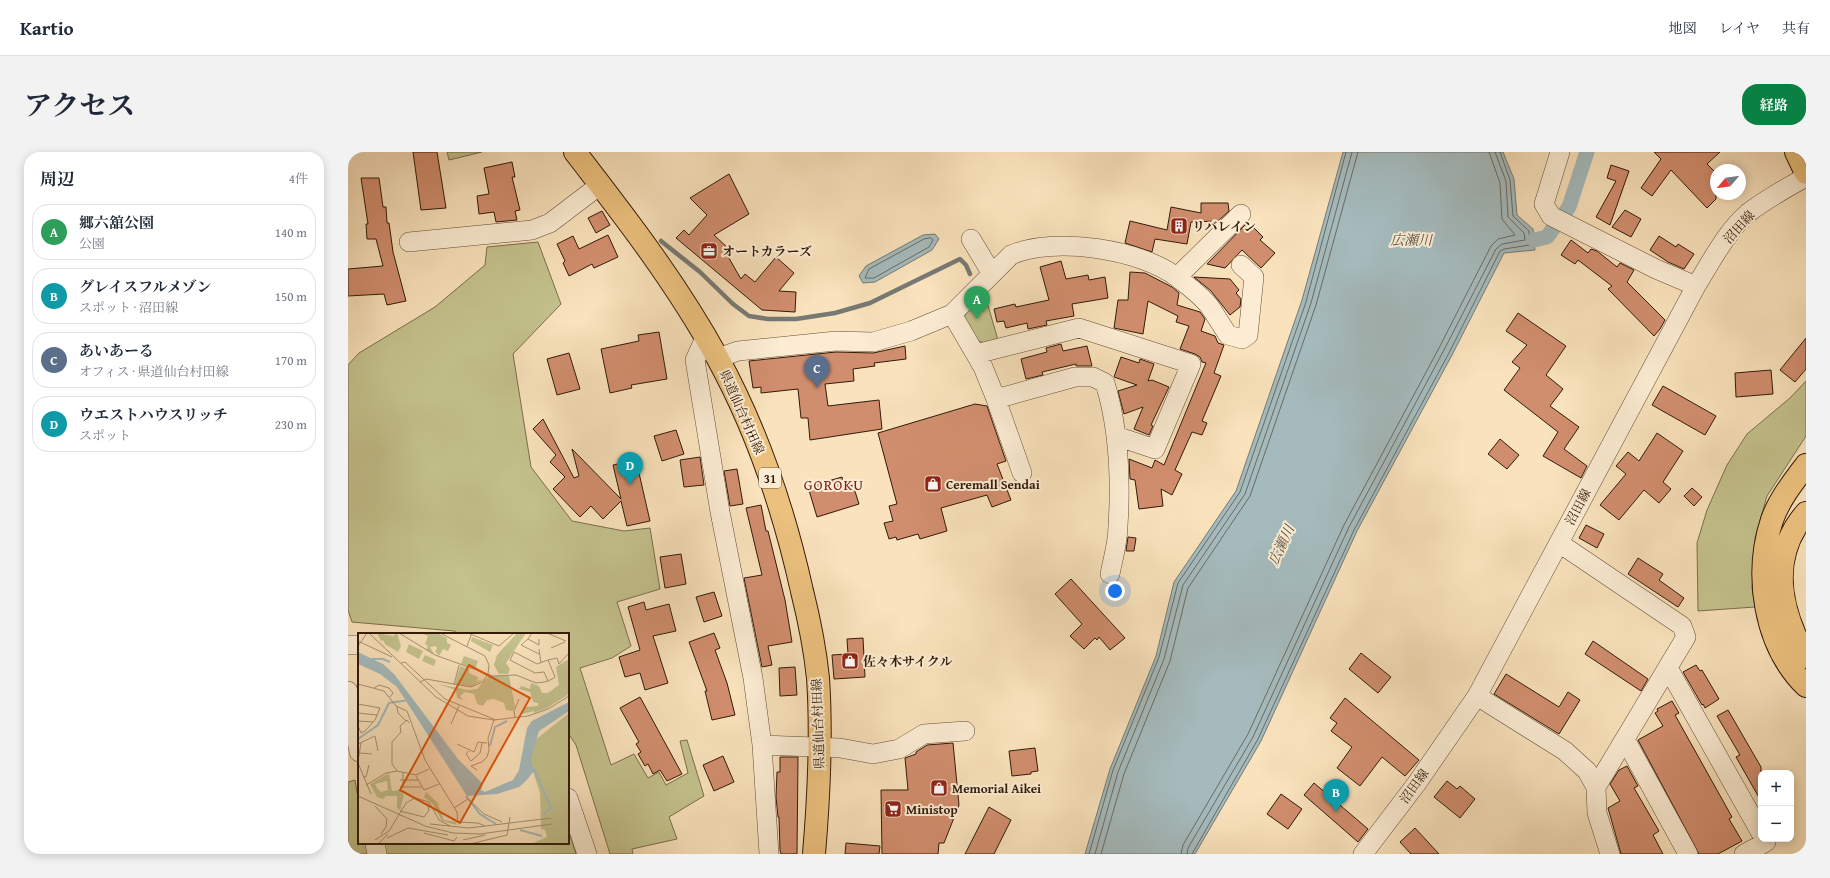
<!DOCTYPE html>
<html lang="ja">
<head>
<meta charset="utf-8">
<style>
	:root { --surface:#fff; --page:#f2f2f3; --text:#1f2937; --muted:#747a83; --line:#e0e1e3; --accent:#0b8043 }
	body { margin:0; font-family:"Gentium Book Plus","Noto Serif JP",serif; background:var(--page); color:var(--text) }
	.controls { position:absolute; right:12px; bottom:12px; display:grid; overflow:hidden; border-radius:8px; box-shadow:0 2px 10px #0003 }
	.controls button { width:36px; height:36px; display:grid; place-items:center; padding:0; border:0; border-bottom:1px solid var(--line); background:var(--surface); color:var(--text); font:20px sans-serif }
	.compass { position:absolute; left:1362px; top:12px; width:36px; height:36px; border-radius:50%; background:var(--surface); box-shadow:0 2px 10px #0003; rotate:241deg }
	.you { position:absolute; left:767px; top:439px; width:14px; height:14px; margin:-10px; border:3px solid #fff; border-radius:50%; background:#1a73e8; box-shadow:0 0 0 6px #1a73e833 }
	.badge { display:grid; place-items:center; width:26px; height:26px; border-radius:50%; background:var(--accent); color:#fff; font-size:13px; font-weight:700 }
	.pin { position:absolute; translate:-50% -33px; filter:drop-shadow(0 1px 2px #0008) }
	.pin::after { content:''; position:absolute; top:21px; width:14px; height:12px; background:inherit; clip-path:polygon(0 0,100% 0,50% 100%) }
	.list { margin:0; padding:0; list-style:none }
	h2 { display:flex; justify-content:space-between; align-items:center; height:52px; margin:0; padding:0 16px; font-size:17px }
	h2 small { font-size:13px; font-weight:400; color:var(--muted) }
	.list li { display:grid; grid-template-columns:26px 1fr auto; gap:12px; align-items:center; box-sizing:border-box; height:56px; margin:0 8px 8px; padding:0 8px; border:1px solid var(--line); border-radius:16px }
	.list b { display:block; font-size:15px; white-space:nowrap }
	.list p { margin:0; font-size:13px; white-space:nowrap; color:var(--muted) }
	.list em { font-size:13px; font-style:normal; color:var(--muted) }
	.map { position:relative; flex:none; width:1458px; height:702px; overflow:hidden; border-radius:16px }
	header { display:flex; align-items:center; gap:24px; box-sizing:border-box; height:56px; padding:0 20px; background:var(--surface); border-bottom:1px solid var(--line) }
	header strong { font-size:19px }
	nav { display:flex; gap:22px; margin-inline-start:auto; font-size:14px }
	.intro { display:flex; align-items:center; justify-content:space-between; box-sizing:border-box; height:96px; padding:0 24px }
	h1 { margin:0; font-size:28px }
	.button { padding:10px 18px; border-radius:16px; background:var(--accent); color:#fff; font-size:14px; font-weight:700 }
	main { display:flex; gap:24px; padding:0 24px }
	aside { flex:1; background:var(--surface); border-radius:16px; box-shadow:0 2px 10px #0003 }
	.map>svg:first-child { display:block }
	.green { fill:#c4c28d; stroke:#7b6e4b }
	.water { fill:#a4babc; stroke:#767a74 }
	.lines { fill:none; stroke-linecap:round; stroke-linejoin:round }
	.shore { stroke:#6b6a62; stroke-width:1 }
	.stream { stroke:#767a74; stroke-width:4.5 }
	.canal { stroke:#a4babc; stroke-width:15 }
	.building { fill:#d18e6e; stroke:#321a09 }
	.minor-casing { stroke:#644c36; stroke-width:20 }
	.major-casing { stroke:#321a09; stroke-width:24 }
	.highway-casing { stroke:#321a09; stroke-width:24 }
	.minor { stroke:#fbecd3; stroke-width:19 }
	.major { stroke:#ecc17e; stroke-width:22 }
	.highway { stroke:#ecc17e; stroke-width:22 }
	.labels { text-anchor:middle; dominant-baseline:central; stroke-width:4; stroke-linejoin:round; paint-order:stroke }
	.shield { fill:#fbecd3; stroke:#6e5946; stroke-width:1 }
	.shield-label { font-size:12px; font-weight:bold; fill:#321a09 }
	.poi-label { font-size:13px; font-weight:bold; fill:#321a09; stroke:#fbecd3; text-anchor:start }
	.street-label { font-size:13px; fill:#321a09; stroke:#fbecd3 }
	.water-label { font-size:14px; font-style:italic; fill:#5a5248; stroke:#fbecd3 }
	.quarter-label { font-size:15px; letter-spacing:1px; fill:#7a1f14; stroke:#fbecd3 }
	.inset-river { fill:none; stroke:#a4babc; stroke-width:2 }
	.inset-road { fill:none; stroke:#a99274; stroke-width:1 }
	.view { fill:#df560c; fill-opacity:0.15; stroke:#df560c; stroke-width:2 }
	.inset-edge { fill:none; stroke:#321a09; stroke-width:2 }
</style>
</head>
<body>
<header>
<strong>Kartio</strong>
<nav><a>地図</a><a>レイヤ</a><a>共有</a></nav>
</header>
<div class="intro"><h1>アクセス</h1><a class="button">経路</a></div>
<main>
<aside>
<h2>周辺<small>4件</small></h2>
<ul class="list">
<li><span class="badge" style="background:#2e9e5b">A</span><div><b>郷六舘公園</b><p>公園</p></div><em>140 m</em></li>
<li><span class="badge" style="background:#0f9aa8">B</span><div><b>グレイスフルメゾン</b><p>スポット · 沼田線</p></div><em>150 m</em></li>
<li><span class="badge" style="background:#5c6f8a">C</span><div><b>あいあーる</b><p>オフィス · 県道仙台村田線</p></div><em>170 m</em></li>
<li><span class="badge" style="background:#0f9aa8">D</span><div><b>ウエストハウスリッチ</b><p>スポット</p></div><em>230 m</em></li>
</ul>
</aside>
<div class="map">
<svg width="1458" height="702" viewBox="0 0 1458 702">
	<rect width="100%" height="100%" fill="#f9e2bc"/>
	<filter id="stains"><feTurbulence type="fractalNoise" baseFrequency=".005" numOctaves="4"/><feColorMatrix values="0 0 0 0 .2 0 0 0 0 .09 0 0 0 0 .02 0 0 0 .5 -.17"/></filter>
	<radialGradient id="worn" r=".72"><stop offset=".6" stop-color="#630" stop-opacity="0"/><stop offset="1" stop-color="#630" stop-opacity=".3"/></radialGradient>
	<path class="green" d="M99 0H134L101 8Z
		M190 90 213 152 165 202 183 315 224 369 276 379 302 376 312 437 269 450 283 494 264 506 232 516 263 613 286 602 300 626 311 620 318 633 340 621 332 589 339 588 356 644 321 665 329 687 284 697 285 702H262L228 593 220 581V482H111L106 479 4 470 0 458V213L11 201 87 155 137 113 139 95Z
		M637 143 650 188 637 191 625 188 614 171C618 158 626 151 637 143Z
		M1458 229V284L1419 344 1407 386 1404 436 1407 455 1350 459 1349 391 1359 358 1379 313 1399 282 1442 246Z
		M7 628 11 652V691H18L20 702H0V630Z
		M220 677 228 702H38L36 691H220Z"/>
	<path class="water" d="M995 0H1155L1166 27 1169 63 1185 77 1187 98 1156 101 1104 203 1009 379 913 589 847 702H737L762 617 808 504 826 430 888 339 954 148Z
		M587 82 591 87 584 98 527 130 515 131 511 124 518 114 575 83Z"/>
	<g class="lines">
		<path class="shore" d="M583 86 585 88 581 95 526 126H517L521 117 576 87Z
			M741 702 765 618 811 505 830 431 892 340 958 150 998 0
			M747 702 770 620 816 507 835 433 897 342 963 151 1004 0
			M753 702 776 622 822 509 840 436 902 344 968 153 1010 0
			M833 702 835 693 900 582 996 373 1091 196 1143 94 1150 87 1167 83 1154 67 1152 31 1141 0
			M839 702 840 696 905 585 1001 375 1096 198 1148 97 1154 92 1177 88 1176 81 1160 65 1158 29 1147 0
			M844 702 910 587 1006 378 1101 201 1152 99 1156 97 1182 93 1181 79 1165 64 1162 28 1152 0"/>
		<path class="stream" d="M313 89 352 120 385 152 401 164 420 167H448L487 161 522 151 612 107 618 113 622 122"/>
		<path class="canal" d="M1186 88 1199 85 1221 55 1239 0"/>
	</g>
	<path class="building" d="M65 0H89L98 56 73 58Z
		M1306 0H1372L1359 12 1368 21V47L1359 56 1323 18 1304 44 1293 36 1313 7Z
		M164 10 167 25H164L172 58 167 59 169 68 148 70 146 60 131 62 129 44 141 42 136 16Z
		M1263 13 1281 19 1262 73 1248 65 1268 29 1259 26Z
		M381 22 401 62 366 83 381 97 378 101 393 127 397 122 407 130 428 105 446 121 431 139 448 140 447 160 414 158 328 86 336 78 341 83 359 63 342 46Z
		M13 26H31L35 55H38L39 71H41L45 100 58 149 39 153 36 142 0 144V117L35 114 28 87H19L18 72H20Z
		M853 51H880L881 59 870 69 843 70 839 92 807 87 804 100 777 91 782 69 819 78 823 55 853 61Z
		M1277 58 1293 67 1283 85 1264 75Z
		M254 59 262 73 248 81 240 66Z
		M900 70 915 85 912 88 927 101 913 116 894 98 877 116 859 112Z
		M260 83 270 105 246 116 244 112 221 124 215 111 217 109 209 92 225 84 231 97Z
		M1311 84 1328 95 1330 92 1346 102 1336 117 1320 110 1302 98Z
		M1223 88 1240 101 1243 97 1249 99 1269 115 1272 111 1286 118 1279 130 1317 168 1312 177 1306 184 1260 137 1264 134 1230 108 1227 112 1213 103Z
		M713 109 718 127 740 123 741 128 757 125 760 146 724 152 726 164 698 169 699 173 680 177 679 171 658 176 656 169 649 170 646 157 667 152 668 155 701 148 692 115Z
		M782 120 797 121 824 135 831 141 829 153 852 160 857 167 853 179 867 184 870 191 876 193 866 221 873 224 854 269 859 271 854 283 844 280 827 318 834 322 824 343 813 337 815 354 791 357 787 328 782 327 781 307 804 316 807 308 816 313 858 211 854 210 852 205 847 202 832 197 841 174 828 170 830 164 800 149 795 182 766 176 770 148H780Z
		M846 125 882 127 891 138 888 141 893 147 892 155 882 163 863 139Z
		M1170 161 1218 194 1198 223 1215 237 1202 254 1231 275 1216 297 1239 314 1233 326 1195 304 1210 280 1156 238 1172 216 1164 210 1179 193 1158 179Z
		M311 180 319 227 283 233 284 236 262 241 253 197 291 189 290 183Z
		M1458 186V217L1447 230 1432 218Z
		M713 192 715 199 739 194 744 214H728V212L694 220 695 223 678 227 673 207 699 200 698 196Z
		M557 194 558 207 526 211 527 214 505 217 506 229 477 232 480 254 531 248 534 277 462 288 460 266H453L450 237 413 241V235L405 236 401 209 488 200 525 201Z
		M221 201 232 237 209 243 199 207Z
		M773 205 791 211 792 207 806 212 800 229 804 228 821 235 803 273 805 274 801 283 786 277 795 255 776 262 770 239 789 233 766 225Z
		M1423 218 1425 242 1388 245 1387 221Z
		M1315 234 1368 264 1357 283 1304 253Z
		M627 252 639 254 658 309 649 312 663 348 644 355 639 343 593 356 599 379 572 387 570 382 549 388 548 385 541 387 536 371 545 369 541 354 549 352 530 281Z
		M195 267 226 326 231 324 224 297 273 347 265 313 288 308 302 369 279 374 273 349 255 367 243 354 232 365 205 337 217 325 202 310 208 303 185 277Z
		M328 278 336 302 314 309 306 284Z
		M1309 281 1335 299 1315 330 1323 337 1311 351 1296 338 1271 368 1252 353 1278 322 1268 314 1280 300 1291 309Z
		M1152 287 1171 303 1159 317 1140 302Z
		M352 305 356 333 336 335 332 308Z
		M389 317 395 352 382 354 376 319Z
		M494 325 497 336 505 333 511 352 469 365 460 335Z
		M1344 336 1354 345 1346 354 1336 344Z
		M413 353 418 379H420L437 448 444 490 420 494 424 513 414 515 396 426 414 423 398 356Z
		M1238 373 1256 382 1249 396 1231 386Z
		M780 385 788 386 786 399H778Z
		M333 402 338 432 317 436 312 405Z
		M1290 406 1315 422 1311 428 1336 446 1330 455 1280 422Z
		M723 427 777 486 762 498 751 485 749 488 747 486 736 497 722 484 734 472 707 442Z
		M366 440 374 464 356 470 348 445Z
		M296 450 298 458 321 452 328 479 305 484 320 531 297 538 292 521 277 525 271 505 292 498 280 455Z
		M366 481 372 496 367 498 379 531 387 563 364 568 357 539H359L341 490Z
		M515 486 517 525 486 527 484 503 500 502 499 487Z
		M1245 489 1300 527 1293 539 1237 502Z
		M1013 501 1043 525 1030 541 1001 517Z
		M1348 513 1352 519 1354 518 1371 547 1357 556 1355 552 1354 553 1335 520Z
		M447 515 449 543 432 544 431 516Z
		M1158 522 1211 555 1220 540 1232 548 1211 582 1146 542Z
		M292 545 334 622 319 629 312 618 305 622 300 612 297 614 290 602 293 600 288 592 291 590 272 556Z
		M997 546 1071 608 1057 624 1034 605 1012 634 989 616 1004 595 983 579 989 571 982 566Z
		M1324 549 1331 561 1327 563 1384 665 1381 667 1394 689 1370 702H1351L1290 588 1315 574 1307 561 1310 559 1309 557Z
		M1380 558 1413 615V649L1388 605 1392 603 1369 564Z
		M605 591 611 653 596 691H591L590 702H534L533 638H560L557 606 568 602V600L579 593Z
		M687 596 690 619 683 620V622L664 624 661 599Z
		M375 604 386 630 366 639 355 613Z
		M432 605H450L449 702H433L432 698 431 665H430L428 645 429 620H432Z
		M1279 614 1290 634 1286 636 1311 679 1305 683 1315 702H1273L1260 656 1272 649 1262 632 1271 618Z
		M1099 629 1109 637 1112 634 1127 647 1112 666 1086 645Z
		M966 631 1020 677 1010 690 956 643Z
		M933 642 954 657 940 677 919 662Z
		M641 655 663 668 646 702H617Z
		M1067 676 1091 702H1063L1052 690Z
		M498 691 532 694 531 702H497Z"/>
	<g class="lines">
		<defs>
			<path id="minor" d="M1212 0 1196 52 1203 64 1308 117 1348 134
				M623 87 644 122
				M61 90 184 78 202 71 252 33
				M829 125 893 62
				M604 162 635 215 648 247 727 225H745L757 231C771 277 773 326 770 374 770 390 765 407 762 422
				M357 186 347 208 372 360 405 526 414 593 421 702
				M628 202 731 176 843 212 807 297 768 284
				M370 206 390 199 488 189 525 190 563 179 604 162 663 103C706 84 793 97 830 126 840 134 854 144 862 155 868 164 874 174 880 183L894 187 900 183 906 125 893 113
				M648 247 674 321
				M1211 391 1334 474 1338 485 1248 635
				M0 493H11
				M1320 516 1413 681
				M0 539 11 600
				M1129 544 1217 599 1239 619 1248 635 1249 661 1262 702
				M1277 587 1340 702
				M414 593 492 596 525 602 551 597 576 582 617 579
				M220 646 239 702
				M27 691 29 702
				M1015 702 1069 631 1129 544 1348 134C1363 110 1378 80 1400 61 1418 47 1438 36 1458 25
				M1396 702 1418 690"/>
			<path id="major" d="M227 0C278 66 329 132 369 205 409 278 436 358 454 439 461 467 467 497 470 526 474 585 471 643 466 702"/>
			<path id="highway" d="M1448 0 1458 21
				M1458 313C1445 330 1431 348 1424 368 1406 422 1416 493 1458 534
				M1458 361C1420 405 1432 459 1458 505"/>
		</defs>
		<use href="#minor" class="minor-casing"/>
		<use href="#major" class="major-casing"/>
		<use href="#highway" class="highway-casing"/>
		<use href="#minor" class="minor"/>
		<use href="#major" class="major"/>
		<use href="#highway" class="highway"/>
	</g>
	<defs>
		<symbol id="building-square" viewBox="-11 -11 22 22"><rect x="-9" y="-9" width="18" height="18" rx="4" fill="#8f2418" stroke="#fbecd3"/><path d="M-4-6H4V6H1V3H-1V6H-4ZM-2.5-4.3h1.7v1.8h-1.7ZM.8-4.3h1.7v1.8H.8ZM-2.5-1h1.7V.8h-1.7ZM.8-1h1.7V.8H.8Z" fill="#fff"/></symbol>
		<symbol id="office-square" viewBox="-11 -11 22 22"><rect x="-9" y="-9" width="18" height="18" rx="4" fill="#8f2418" stroke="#fbecd3"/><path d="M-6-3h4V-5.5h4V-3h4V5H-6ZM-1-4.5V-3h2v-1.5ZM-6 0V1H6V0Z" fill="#fff"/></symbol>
		<symbol id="shop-square" viewBox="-11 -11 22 22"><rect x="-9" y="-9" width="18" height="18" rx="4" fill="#8f2418" stroke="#fbecd3"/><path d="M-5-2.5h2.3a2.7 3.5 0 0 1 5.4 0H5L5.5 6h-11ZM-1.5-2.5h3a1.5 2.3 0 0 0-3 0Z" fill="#fff"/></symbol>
		<symbol id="supermarket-square" viewBox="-11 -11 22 22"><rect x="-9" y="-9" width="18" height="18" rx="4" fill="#8f2418" stroke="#fbecd3"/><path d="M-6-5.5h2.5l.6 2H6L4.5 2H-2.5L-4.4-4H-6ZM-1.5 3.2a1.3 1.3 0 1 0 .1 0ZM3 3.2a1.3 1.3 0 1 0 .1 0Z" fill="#fff"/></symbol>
	</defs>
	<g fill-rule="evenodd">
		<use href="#building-square" x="821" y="64" width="20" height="20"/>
		<use href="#office-square" x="351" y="89" width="20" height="20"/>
		<use href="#shop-square" x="575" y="322" width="20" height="20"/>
		<use href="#shop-square" x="492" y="499" width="20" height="20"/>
		<use href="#shop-square" x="581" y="626" width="20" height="20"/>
		<use href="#supermarket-square" x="535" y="647" width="20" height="20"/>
	</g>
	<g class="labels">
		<rect class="shield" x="411" y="316" width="22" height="20" rx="3"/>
		<g class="shield-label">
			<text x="422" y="326">31</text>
		</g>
		<g class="poi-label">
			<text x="844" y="74">リバレイン</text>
			<text x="374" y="99">オートカラーズ</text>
			<text x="598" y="332">Ceremall Sendai</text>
			<text x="515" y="509">佐々木サイクル</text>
			<text x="604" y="636">Memorial Aikei</text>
			<text x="558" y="657">Ministop</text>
		</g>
		<g class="street-label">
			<text transform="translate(1391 75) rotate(-48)">沼田線</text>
			<text transform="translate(394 260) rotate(66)">県道仙台村田線</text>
			<text transform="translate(1230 355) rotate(-62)">沼田線</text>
			<text transform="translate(470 572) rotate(-92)">県道仙台村田線</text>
			<text transform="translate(1066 634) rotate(-54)">沼田線</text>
		</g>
		<g class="water-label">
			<text x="1063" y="88">広瀬川</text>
			<text transform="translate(933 393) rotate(-65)">広瀬川</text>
		</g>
		<g class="quarter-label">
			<text x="486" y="332">GOROKU</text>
		</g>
	</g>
	<g transform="translate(10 481)">
		<rect width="211" height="211" fill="#f9e2bc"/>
		<path d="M19 0 35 3 39 0 43 13 40 19 27 11 25 7 23 8ZM62 0H79L89 5V10L93 12 90 18 85 16 81 23 77 18 79 16 78 13 72 14 76 21 68 17 70 13 67 11 70 3ZM159 0H168L148 30 152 36 150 41H141L136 32 139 22ZM114 4 135 12 132 19 113 8ZM51 11 65 18 61 26 48 19ZM67 22 78 27 76 33 64 28ZM106 23 120 28 117 36 103 31ZM211 26V61L189 75 176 80V78L164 81 166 74 180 73V70L175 69 172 59 161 56 163 53 172 56 173 50 181 53 184 60H190L201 52 198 34ZM102 33 112 36 111 40 120 44 119 48 126 46 114 54 97 51ZM131 43H151L157 73 155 78 148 77 146 70 136 66 129 67 125 73 119 71 116 61 107 59 102 63 105 67 99 65 98 57 80 51 110 57 119 56ZM211 80V211H173L189 204 187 197 183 196 182 160 171 126 176 108ZM31 140 34 158 41 157 46 162 42 177 39 175V163H28L25 166 19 164 12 151ZM29 148 30 157 23 159 19 155 17 151ZM68 159 79 169 86 187 98 189 99 192 84 188 75 171 66 164Z" fill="#c4c28d" fill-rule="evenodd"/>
		<path d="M0 19 25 31 36 41 100 126 125 151 123 157 127 159 155 147 161 137 169 95 174 88 211 69V78L181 98 173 126 176 138 167 149 161 154 139 161 109 163 39 54 22 41 0 31Z" fill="#a4babc"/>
		<path class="inset-river" d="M14 26H25L32 29M0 106 20 92 31 70 51 67M132 113 137 94 149 88M176 136 193 175 186 181M108 163 122 181 138 191M162 197 184 203"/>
		<path class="inset-road" d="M11 0 78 64 110 83 136 87 170 83 190 76 211 63M41 0 77 22 135 43 158 42 178 50 186 49 190 48 196 45 197 44 190 27 179 31 156 19 152 27 177 40 186 39 190 48M110 0 141 13 156 0M174 0 170 6 181 12V6M189 0 208 8M170 6 163 12 181 21M0 8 34 24M0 13 9 0M109 13 114 0M193 15 207 9M181 16 183 30M190 27 199 25 201 31 211 20M43 30 47 29 87 66 138 87M62 49 68 46 113 54 125 49 130 41 131 32 127 23 82 0M0 51 26 58 38 73 49 78 67 127 99 179 100 190M96 52 101 32M16 55 21 52 31 55 35 60 32 64M0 71 22 75 17 87 7 98 3 100 0 93M39 74 40 80 48 88M0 80 19 82M157 85 156 78 161 66M0 88 15 89M51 90 49 87 42 93 43 99 34 109V131L39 138 58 142 71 136M93 91 101 73M0 111 17 103 20 118M99 111 116 119 120 109 129 110M111 118 108 121 113 128 122 120 124 110M2 120 14 121M0 128 3 110M0 130 13 161M119 137 113 133 124 129 129 124 131 117 130 105 136 87M45 139V154M58 143 66 157 81 151M5 144H8L11 132M42 147H60M8 152 28 140 39 138M42 154H64M0 163 67 193 95 200 122 201 194 191M17 173 29 186 28 194 23 201M96 175 110 166 126 181 144 189M42 178 66 184 71 177 69 170M100 189 120 190 127 193M72 191 111 195 193 185M66 200 96 208 99 204M29 205 50 195 90 202M17 207 31 198 48 170 57 165 71 169 81 187 92 193M105 207 127 202M20 211 30 201M112 211 149 202 152 184"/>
		<path class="view" d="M111 32 172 65 102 190 42 157Z"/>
		<rect width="211" height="211" class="inset-edge"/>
	</g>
	<rect width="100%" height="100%" filter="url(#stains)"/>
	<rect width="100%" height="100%" fill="url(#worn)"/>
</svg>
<div class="controls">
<button>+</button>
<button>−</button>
</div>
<svg class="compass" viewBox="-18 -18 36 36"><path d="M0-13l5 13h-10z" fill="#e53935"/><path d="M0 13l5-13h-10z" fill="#747a83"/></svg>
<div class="you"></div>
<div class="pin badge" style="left:629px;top:167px;background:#2e9e5b">A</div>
<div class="pin badge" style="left:988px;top:660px;background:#0f9aa8">B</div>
<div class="pin badge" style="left:469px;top:236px;background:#5c6f8a">C</div>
<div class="pin badge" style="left:282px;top:333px;background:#0f9aa8">D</div>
</div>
</main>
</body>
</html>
